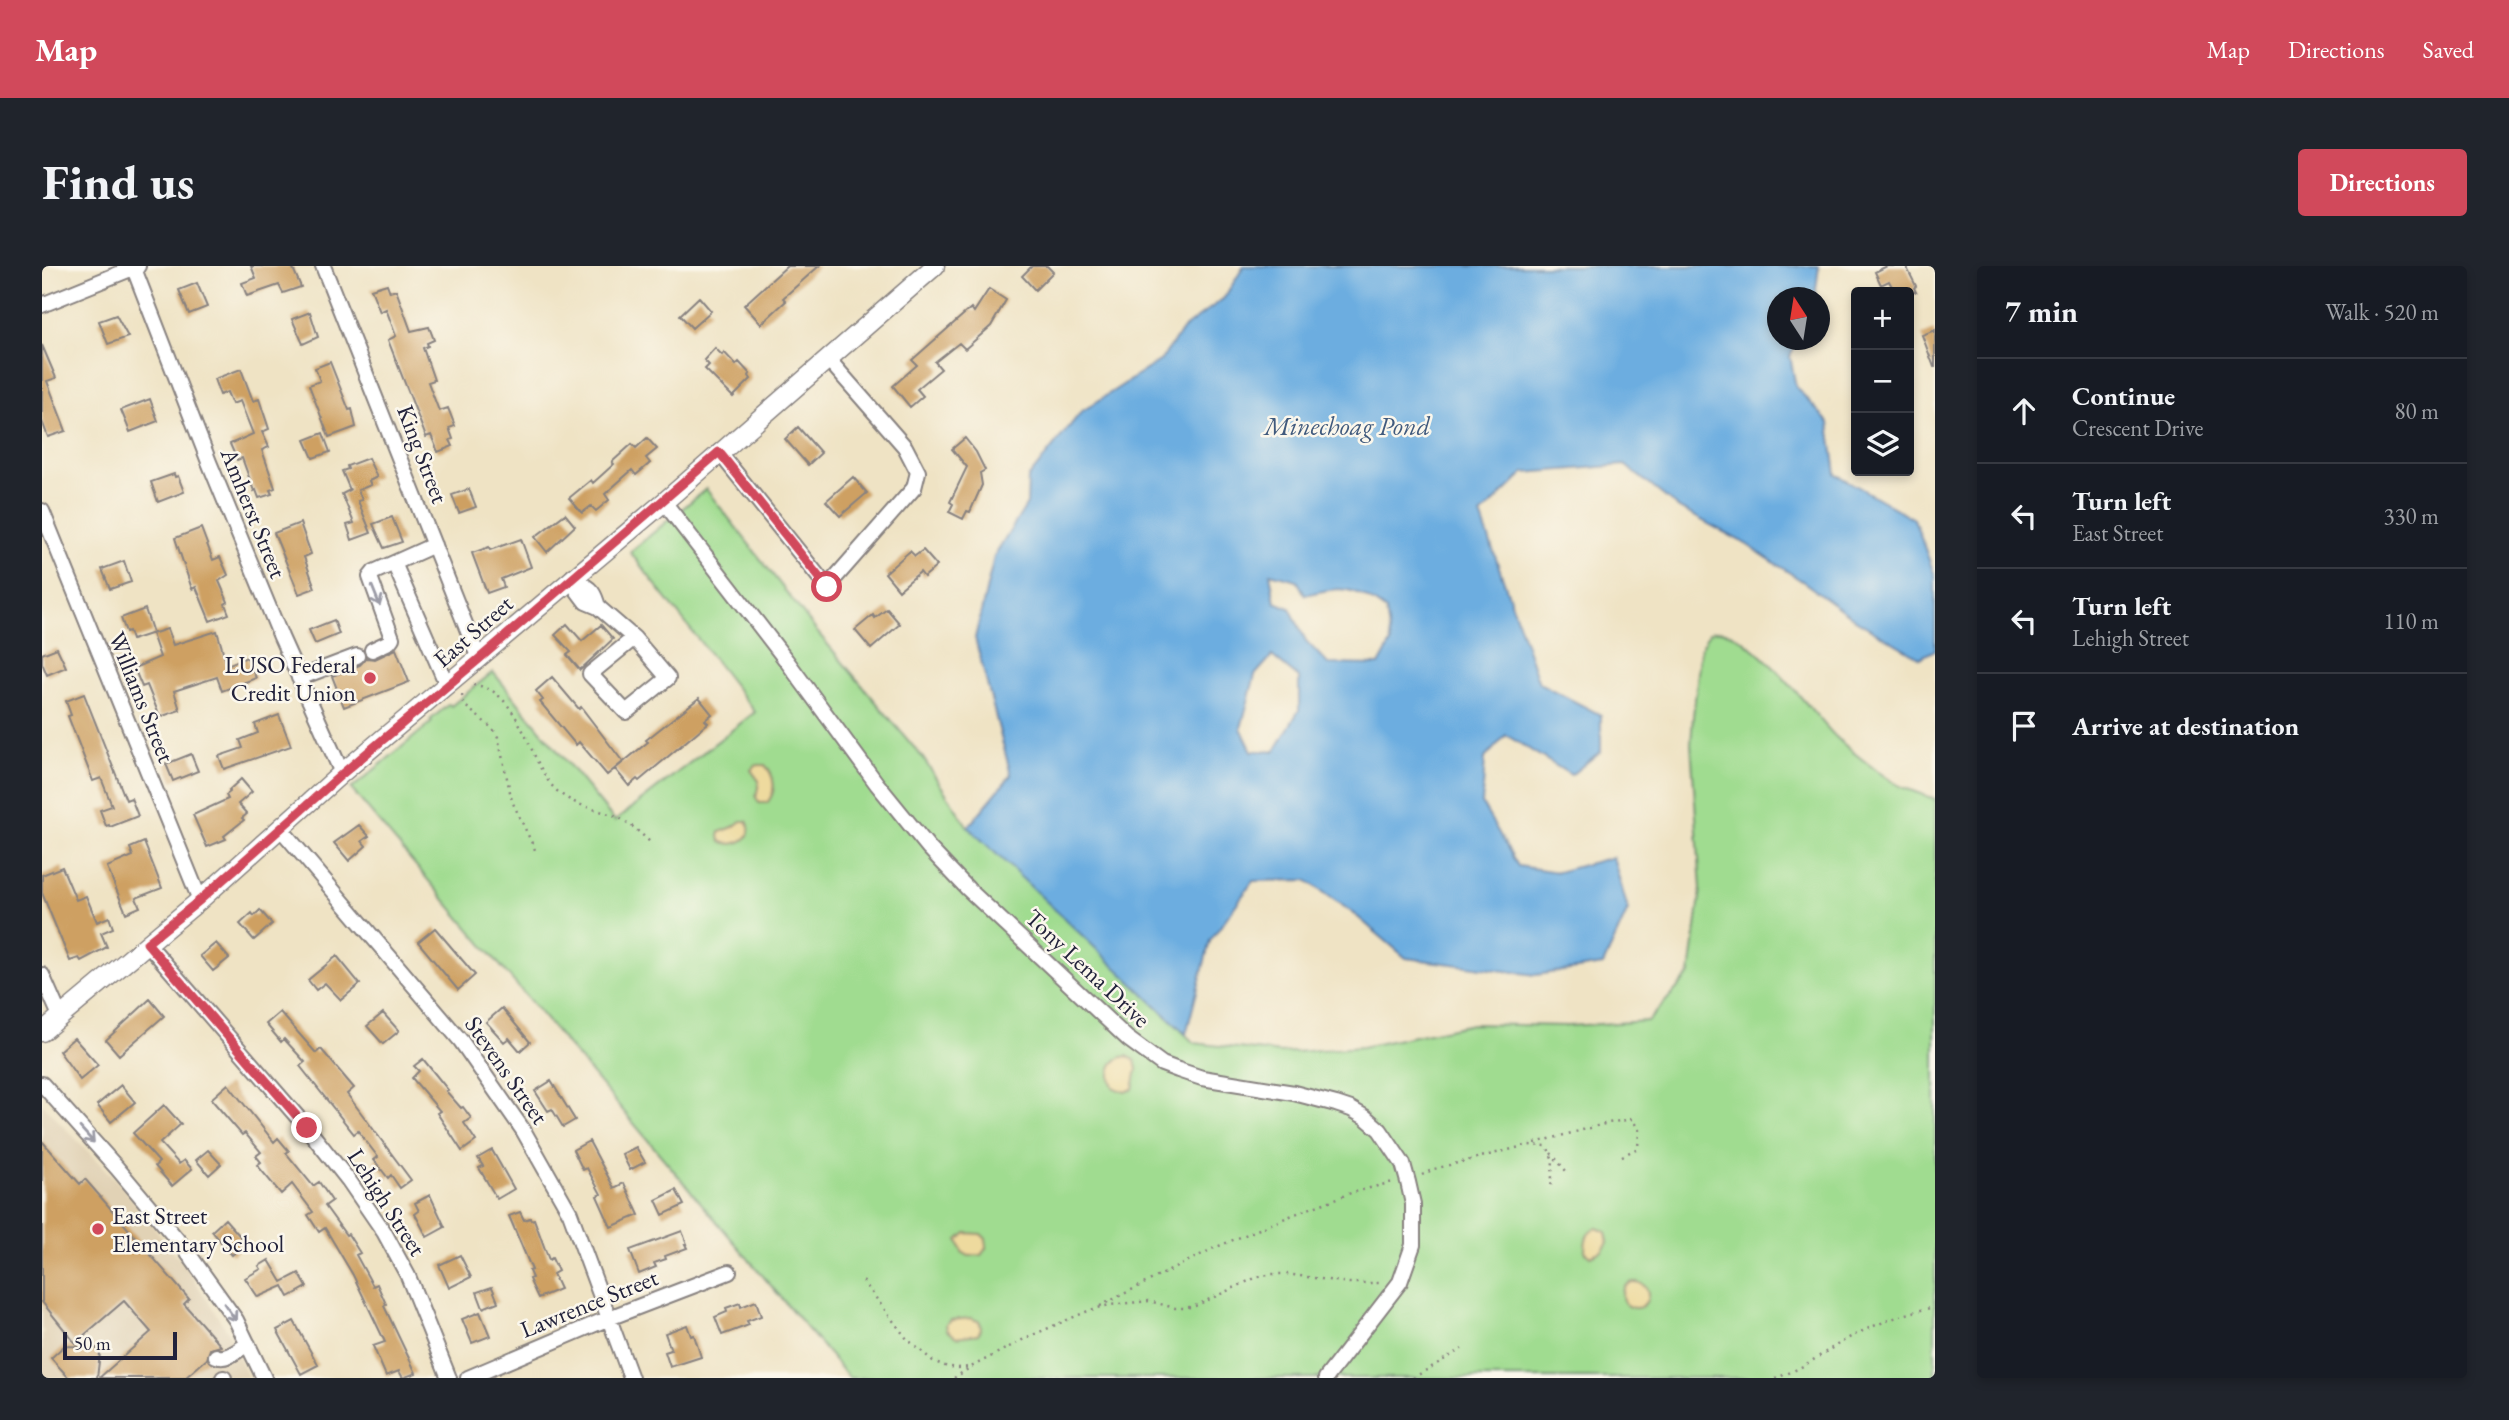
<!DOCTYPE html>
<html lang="en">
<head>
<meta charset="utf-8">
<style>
	:root { --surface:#171b24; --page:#20242c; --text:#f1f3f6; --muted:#9ea1a6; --line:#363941; --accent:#d1495b }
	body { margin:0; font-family:"EB Garamond",serif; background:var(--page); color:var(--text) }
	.controls { position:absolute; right:21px; top:21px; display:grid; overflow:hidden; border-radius:7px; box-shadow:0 4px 10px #0003 }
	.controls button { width:63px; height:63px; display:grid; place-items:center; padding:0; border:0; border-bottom:2px solid var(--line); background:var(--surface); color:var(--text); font:35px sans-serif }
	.compass { position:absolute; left:1725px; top:21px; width:63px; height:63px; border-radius:50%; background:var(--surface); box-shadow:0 4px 10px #0003; rotate:348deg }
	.scale { position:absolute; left:21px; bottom:18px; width:114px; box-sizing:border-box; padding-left:7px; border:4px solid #22223b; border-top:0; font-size:19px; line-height:24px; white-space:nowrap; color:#22223b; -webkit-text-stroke:5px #fbf7ec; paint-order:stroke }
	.stop { position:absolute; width:21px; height:21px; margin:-16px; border:5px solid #d1495b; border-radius:50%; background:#fff }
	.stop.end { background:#d1495b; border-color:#fff; box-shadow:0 2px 7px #0008 }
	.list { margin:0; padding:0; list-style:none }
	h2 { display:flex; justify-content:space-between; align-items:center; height:91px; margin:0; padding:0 28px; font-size:30px }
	h2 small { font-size:23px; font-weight:400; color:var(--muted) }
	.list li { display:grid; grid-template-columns:46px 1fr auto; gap:21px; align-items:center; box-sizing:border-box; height:105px; padding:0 28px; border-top:2px solid var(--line) }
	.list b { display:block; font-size:26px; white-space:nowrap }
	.list p { margin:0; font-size:23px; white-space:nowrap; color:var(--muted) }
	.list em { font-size:23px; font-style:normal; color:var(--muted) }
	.icon { flex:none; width:38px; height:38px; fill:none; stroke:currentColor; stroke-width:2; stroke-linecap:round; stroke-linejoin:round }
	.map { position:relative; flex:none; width:1893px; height:1112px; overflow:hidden; border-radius:7px }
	header { display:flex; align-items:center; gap:42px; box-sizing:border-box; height:98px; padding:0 35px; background:var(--accent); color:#fff }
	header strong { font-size:33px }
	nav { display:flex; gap:38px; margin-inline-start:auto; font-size:24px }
	.intro { display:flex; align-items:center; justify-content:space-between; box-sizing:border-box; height:168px; padding:0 42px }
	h1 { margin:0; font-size:49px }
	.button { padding:18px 32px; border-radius:7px; background:var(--accent); color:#fff; font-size:24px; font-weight:700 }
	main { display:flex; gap:42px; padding:0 42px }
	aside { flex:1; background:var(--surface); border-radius:7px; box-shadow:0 4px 10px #0003 }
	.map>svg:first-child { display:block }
	.built { fill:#e1d2b5 }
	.green { fill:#a0dc90; stroke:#617f66; stroke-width:2 }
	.sand { fill:#eeda9e; stroke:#887e6c; stroke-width:2 }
	.water { fill:#6cade0; stroke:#47688e; stroke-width:2; fill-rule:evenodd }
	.building { fill:#cea062 }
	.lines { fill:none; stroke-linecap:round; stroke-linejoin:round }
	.minor-casing { stroke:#888280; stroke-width:18 }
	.major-casing { stroke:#888280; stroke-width:21 }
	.path { stroke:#888280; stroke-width:2.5; stroke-dasharray:2 5; stroke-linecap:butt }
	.minor { stroke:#fff; stroke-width:14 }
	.major { stroke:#fff; stroke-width:18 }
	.oneway { stroke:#9c9ca7 }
	.route { stroke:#d1495b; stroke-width:9 }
	.poi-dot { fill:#d1495b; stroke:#fbf7ec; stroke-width:2.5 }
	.labels { text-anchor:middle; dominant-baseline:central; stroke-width:5; stroke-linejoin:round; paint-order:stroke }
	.street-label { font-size:24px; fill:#22223b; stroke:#fbf7ec }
	.poi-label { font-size:24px; fill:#22223b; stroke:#fbf7ec; text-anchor:end }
	.water-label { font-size:26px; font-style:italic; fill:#405a7d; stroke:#fbf7ec }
</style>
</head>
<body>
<header>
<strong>Map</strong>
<nav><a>Map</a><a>Directions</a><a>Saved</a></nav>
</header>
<div class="intro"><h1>Find us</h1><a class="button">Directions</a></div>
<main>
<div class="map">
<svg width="1893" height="1112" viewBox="0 0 1893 1112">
	<rect width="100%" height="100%" fill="#fbf7ec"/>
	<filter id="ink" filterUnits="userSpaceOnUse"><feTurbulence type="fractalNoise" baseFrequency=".0143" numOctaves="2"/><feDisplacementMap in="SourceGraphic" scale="14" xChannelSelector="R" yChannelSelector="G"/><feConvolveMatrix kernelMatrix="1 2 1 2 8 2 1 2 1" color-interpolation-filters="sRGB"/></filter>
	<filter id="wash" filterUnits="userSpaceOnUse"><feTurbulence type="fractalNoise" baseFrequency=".00686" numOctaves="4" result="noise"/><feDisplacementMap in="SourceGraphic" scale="28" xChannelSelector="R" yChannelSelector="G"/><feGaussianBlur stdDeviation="1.57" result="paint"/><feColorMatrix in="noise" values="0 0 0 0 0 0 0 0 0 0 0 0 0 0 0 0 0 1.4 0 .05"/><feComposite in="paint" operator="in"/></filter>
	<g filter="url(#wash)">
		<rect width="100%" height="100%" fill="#efe3c4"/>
		<path class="built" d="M0 838 80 921 146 1004 189 1071 206 1112H0V1068L3 1066 0 1063Z"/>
		<path class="green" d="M664 223 777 368 881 492 926 561 1047 674 1152 777 1239 787 1320 781 1430 758 1526 760 1606 755 1648 708 1659 623 1649 478 1651 450 1659 382 1667 367C1700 349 1771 449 1794 471 1806 483 1843 512 1858 520 1869 525 1882 529 1893 533V1112H807L309 523 390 456 388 454 407 438 409 440 451 406 573 555 713 446 588 286Z"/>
		<path class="sand" d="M714 499H723C733 510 735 525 725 537H717L714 532 717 515 709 504Z
			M699 555H705C714 572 695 582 679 576L677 571 678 566 691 561Z
			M1085 790 1093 794 1095 803 1091 823 1083 826 1072 822C1064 809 1068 792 1085 790Z
			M1555 962 1564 966 1566 976 1560 985 1548 990 1543 985C1543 975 1544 965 1555 962Z
			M924 967 939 968 944 973 945 981 939 989 927 990 920 986 916 974Z
			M1580 1029a13 13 0 1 1 26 0a13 13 0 1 1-26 0Z
			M929 1052 938 1056 939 1063 936 1068 914 1071 905 1064 904 1058 909 1054Z"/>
		<path class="water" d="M1202 0H1777L1773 31 1736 32V74H1755L1748 90 1754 121 1787 157 1794 208 1872 253 1893 310V384L1878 392 1815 355 1763 317 1704 278 1637 242 1583 199 1482 207 1439 249 1497 417 1559 449V485L1529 509 1464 469 1443 492 1440 538 1476 600 1516 606 1571 591 1586 644 1561 699 1494 709 1364 692 1311 647 1264 614 1211 615 1168 675 1144 768 926 561 969 509 933 372 952 291 985 238 986 212 1039 146 1119 94 1141 63 1182 32ZM1228 307 1255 314 1263 329C1303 319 1311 321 1344 345L1349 377 1337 399 1286 398 1264 375 1248 342 1233 336ZM1230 390 1257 412V444L1233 485H1210L1199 462 1213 409Z"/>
		<g id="blocks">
			<path class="building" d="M209 0H250L259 21 241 27 237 19 205 30 200 17 214 12Z
				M745 0H777L741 32 744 35 719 58 702 39Z
				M990 0H1005L1011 6 993 24 980 10Z
				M1845 0H1864L1874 20 1872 22 1874 26H1853L1847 15 1839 19 1833 6Z
				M155 17 165 41 147 48 137 24Z
				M345 18 348 26 354 24 369 65 387 61 392 74 385 77 386 80 381 82 392 114 386 116 397 145 406 142 413 160 407 162 411 173 408 174 411 180 396 186 389 169 384 171 346 74 354 70 344 43 338 46 329 23Z
				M947 23 964 34 949 60 923 83 917 77 893 96 899 103 875 123 881 130 868 141 851 120 875 99 870 94 929 42 932 46Z
				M657 31 669 45 650 62 638 49Z
				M268 46 276 71 261 78 250 53Z
				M74 49 86 71 66 78 57 55Z
				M1893 64V101H1892L1880 69Z
				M0 79 14 112 5 115 24 165 6 171 0 155Z
				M673 82 680 89 682 86 694 99 697 96 708 108 707 110 709 113 691 131 663 103 667 99 662 94Z
				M288 96 307 144 310 143 314 161 287 171 267 119 278 115 273 102Z
				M199 103 211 135 217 133 227 163 220 166 227 181 220 184 233 222 228 224 230 228 217 232 214 224 212 225 200 192 195 194 188 178 211 168 198 135 190 138 185 126 178 129 172 113Z
				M108 133 116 155 88 166 79 144Z
				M756 161 779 187 766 199 743 173Z
				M281 167 288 186 271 192 263 174Z
				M605 172 615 183 604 192 608 197 594 209 590 204 563 228 567 234 554 245 549 240 540 247 527 232 549 214 551 217 572 198 570 196 590 178 594 182Z
				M923 172 934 186 943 204 938 207 940 219 928 246 925 245 921 253 907 246 911 238 908 236 925 201 910 183Z
				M326 192 335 211 327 215 329 219 316 224 320 234 316 235 329 267 310 274 305 259 312 257 300 228 308 224 300 205 306 203 305 200Z
				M132 208 133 211 136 210 142 226 116 236 109 216Z
				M811 211 825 227 798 250 784 235Z
				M427 223 434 241 417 247 410 229Z
				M523 248 533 260 505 286 493 271Z
				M350 251 360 276 342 282 331 258Z
				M258 257 269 288 262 291 273 322 257 328 232 267Z
				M159 262 171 294 178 291 186 309 177 315 186 336 183 338 187 348 168 355 154 321 150 323 133 272Z
				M479 273 489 301 459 313 462 321 445 327 430 287 447 281 448 284Z
				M881 284 895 300 882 311 878 306 857 324 843 307 868 285 873 290Z
				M82 295 89 316 68 323 60 303Z
				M103 343 111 367 90 374 87 365 84 366 79 352Z
				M845 343 858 358 829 383 813 364 831 349 833 352Z
				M292 354 297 368 273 378 267 364Z
				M525 358 540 375 559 359 571 373 538 404 525 389 529 386 513 369Z
				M125 363 131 379 175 365 185 399 205 391 214 412 180 425 175 411 132 425 138 444 118 451 105 419 100 421 92 402 118 391 110 368Z
				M15 382 24 401 5 409 0 397V388Z
				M354 383 367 416 302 441 290 410 318 399 324 392 333 393Z
				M510 411 537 443 539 441 581 496 565 509 537 476 534 479 498 436 501 434 494 425Z
				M42 428 84 534 89 532 96 550 68 561 67 559 64 560 58 544 70 540 59 512 51 515 26 450 29 449 24 435Z
				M657 432 670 448 663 454 666 457 597 515 595 513 587 520 573 503 606 476 604 474Z
				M237 449 249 480 182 503 177 490 201 482 198 474 216 467 213 458Z
				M149 488 156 505 131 515 124 498Z
				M199 513 210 526 196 538 205 548 200 552 202 554 182 570 184 573 165 581 151 549 186 533 184 529 188 526 187 524Z
				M317 559 327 570 320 575 324 580 307 595 292 577Z
				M102 576 120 622 94 632 98 641 84 647 65 601 91 590 88 582Z
				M20 601 34 634 44 630 55 656 67 651 71 662 59 667 65 681 39 695 37 692 28 695 0 627V609Z
				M218 644 230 658 212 674 198 658 210 647 212 650Z
				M393 662 433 709 416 724 376 676Z
				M174 677 187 692 171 705 158 690Z
				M295 690 318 718 299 734 283 717 274 724 266 714Z
				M108 733 122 750 77 789 64 774Z
				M460 742 488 776 478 785 467 772 462 776 444 756Z
				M238 746 274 787 279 783 312 822 305 828 369 914 358 922 349 909 346 912 332 894 336 891 316 865 312 868 258 800 263 796 242 773 239 776 224 758Z
				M341 747 357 765 341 778 325 760Z
				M32 772 56 799 38 814 17 785Z
				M381 793 406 824 404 825 419 842 421 841 429 852 422 857 434 875 420 885 395 847 398 845 370 812 377 805 372 800Z
				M509 815 533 854 521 861 510 843 506 845 493 825Z
				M186 818 232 876 236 872 247 885 244 887 271 920 277 916 290 935 283 940 304 969 306 968 318 987 314 989 331 1020 335 1018 344 1038 342 1040 374 1107 361 1112 357 1105 344 1110 331 1080 343 1076 311 1009 283 962 277 966 266 949 271 946 250 918 239 928 215 899 219 896 214 890 219 886 203 867 200 869 169 833Z
				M79 819 93 836 69 856 55 839Z
				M122 839 139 858 118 877 137 898 142 894 150 903 130 920 113 900 117 896 91 867Z
				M0 875 38 918 43 913 147 1033 142 1038 179 1080 168 1083 165 1093 143 1112H57L109 1066 82 1035 33 1077 0 1036Z
				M547 875 572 922 582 917 597 949 569 961 555 930 559 928 545 902 541 904 531 884Z
				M594 881 603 896 588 904 580 888Z
				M166 884 179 898 167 909 154 894Z
				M450 884 472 923 455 933 437 902 441 900 436 892Z
				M634 924 642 939 621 949 614 934Z
				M388 929 403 961 385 971 373 948 377 945 373 937Z
				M478 946 482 954 488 952 489 954 492 953 507 994 510 992 516 1005 511 1008 518 1023 496 1032 487 1013 490 1012 487 1005 490 1004 467 950Z
				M183 953 204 977 190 989 170 965Z
				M640 965 645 978H643L645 982 623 990 624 993 612 997 614 1001 597 1008 588 984Z
				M418 989 429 1011 407 1022 397 999Z
				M227 994 240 1016 257 1007 265 1021 247 1031 241 1020 216 1031 203 1012 219 1003 217 1000Z
				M450 1021 456 1036 441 1042 435 1026Z
				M714 1035 719 1050 705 1055 707 1059 680 1069 673 1051 685 1046 684 1042 698 1037 699 1041Z
				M438 1046 448 1070 430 1077 420 1053Z
				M252 1055 276 1099 259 1108 235 1064Z
				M645 1059 649 1070 652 1069 659 1091 628 1101 623 1086 629 1084 623 1067Z
				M22 1080 53 1081 58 1087 55 1112H27L9 1092Z"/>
		</g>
	</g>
	<g filter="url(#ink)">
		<use href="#blocks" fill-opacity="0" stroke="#888280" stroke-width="2"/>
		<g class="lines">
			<defs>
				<path id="minor" d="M91 0 167 196 239 371 300 507
					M281 0 437 393
					M0 39 96 0
					M677 186 785 321 872 222 876 206 863 181 786 93
					M622 236 744 394 835 518 887 582 926 623 1086 773 1120 798 1136 804 1160 812 1252 827 1294 838 1309 843 1323 851 1338 864 1361 898 1366 916 1371 938V979L1358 1016 1284 1112
					M0 245 158 634
					M352 297 405 419
					M531 310C543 324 550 317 556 341
					M535 315V324L544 336 556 341 592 372 626 412 584 446 548 408 592 372
					M330 384 347 376 350 372 328 311 332 306 392 279
					M257 412 315 390
					M238 562 419 775 481 864 528 947 589 1112
					M105 677 265 862 307 915 342 966 366 1010 407 1112
					M0 709 18 750
					M0 818 75 902 143 983 194 1054 222 1112
					M174 1090C185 1095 197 1083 206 1078
					M181 1112H182
					M426 1112 567 1052 687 1006"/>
				<path id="major" d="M0 766 158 634 300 507 622 236 893 0"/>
			</defs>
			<use href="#minor" class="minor-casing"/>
			<use href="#major" class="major-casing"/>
			<path class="path" d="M431 419C474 421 486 487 507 516 524 539 549 541 573 550 587 556 597 566 608 576
				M420 429 421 438 451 463 456 471 470 535 495 588
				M1493 877 1566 857 1590 853 1597 864 1596 882 1576 892
				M1509 887 1524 905
				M1380 909 1392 903 1486 879 1505 880 1511 894 1509 924
				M821 1015 865 1073 891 1095 903 1100 916 1102 929 1101 986 1071 1048 1044 1067 1039 1107 1035 1133 1042H1142L1153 1040 1213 1012 1230 1008H1245L1307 1017H1339
				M1058 1040 1172 982 1253 948 1309 927 1351 916
				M912 1112 926 1103
				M1371 1112 1420 1083
				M1733 1112C1762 1103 1780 1087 1805 1073 1833 1058 1862 1047 1893 1041"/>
			<use href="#minor" class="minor"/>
			<use href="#major" class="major"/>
		</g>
		<defs><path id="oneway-shaft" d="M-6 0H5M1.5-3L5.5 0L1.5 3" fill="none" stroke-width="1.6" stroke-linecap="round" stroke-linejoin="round" transform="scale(1.75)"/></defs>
		<g class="oneway">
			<use href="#oneway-shaft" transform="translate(334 330) rotate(68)"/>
			<use href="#oneway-shaft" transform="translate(45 869) rotate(48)"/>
			<use href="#oneway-shaft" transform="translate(188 1046) rotate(55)"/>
		</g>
	</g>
	<g class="lines" filter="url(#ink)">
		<path class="route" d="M265 862 105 677 158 634 300 508 437 393 677 186 785 321"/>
	</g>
	<g class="poi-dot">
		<circle cx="328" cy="412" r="7"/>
		<circle cx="56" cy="963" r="7"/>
	</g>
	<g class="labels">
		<g class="street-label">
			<text transform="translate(381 188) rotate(69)">King Street</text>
			<text transform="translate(212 247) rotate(68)">Amherst Street</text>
			<text transform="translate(431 365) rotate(-41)">East Street</text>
			<text transform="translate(100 431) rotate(68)">Williams Street</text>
			<text transform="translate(1046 702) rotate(43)">Tony Lema Drive</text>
			<text transform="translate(465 804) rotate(55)">Stevens Street</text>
			<text transform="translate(345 936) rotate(57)">Lehigh Street</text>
			<text transform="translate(547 1037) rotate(-22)">Lawrence Street</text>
		</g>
		<g class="poi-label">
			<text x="314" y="398">LUSO Federal<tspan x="314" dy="28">Credit Union</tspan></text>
			<text x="70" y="949" text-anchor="start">East Street<tspan x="70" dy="28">Elementary School</tspan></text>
		</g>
		<g class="water-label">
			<text x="1305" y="160">Minechoag Pond</text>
		</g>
	</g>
</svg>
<div class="controls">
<button>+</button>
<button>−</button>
<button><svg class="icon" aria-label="layers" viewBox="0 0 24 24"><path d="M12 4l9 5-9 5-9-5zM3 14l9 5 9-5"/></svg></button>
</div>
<svg class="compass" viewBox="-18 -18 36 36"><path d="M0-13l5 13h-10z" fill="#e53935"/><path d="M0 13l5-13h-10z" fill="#9ea1a6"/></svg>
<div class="scale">50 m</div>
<div class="stop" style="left:785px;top:321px"></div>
<div class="stop end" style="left:265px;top:862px"></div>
</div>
<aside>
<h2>7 min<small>Walk · 520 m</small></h2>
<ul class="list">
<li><svg class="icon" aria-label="ahead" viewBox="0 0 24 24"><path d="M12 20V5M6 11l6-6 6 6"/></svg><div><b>Continue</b><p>Crescent Drive</p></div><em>80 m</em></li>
<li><svg class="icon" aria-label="left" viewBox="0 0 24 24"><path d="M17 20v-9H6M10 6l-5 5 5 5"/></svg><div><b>Turn left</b><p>East Street</p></div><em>330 m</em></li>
<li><svg class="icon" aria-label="left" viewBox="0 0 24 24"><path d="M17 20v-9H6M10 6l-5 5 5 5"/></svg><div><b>Turn left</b><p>Lehigh Street</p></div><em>110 m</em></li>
<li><svg class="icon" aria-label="arrive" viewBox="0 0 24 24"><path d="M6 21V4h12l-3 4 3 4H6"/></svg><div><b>Arrive at destination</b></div></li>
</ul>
</aside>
</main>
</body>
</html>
